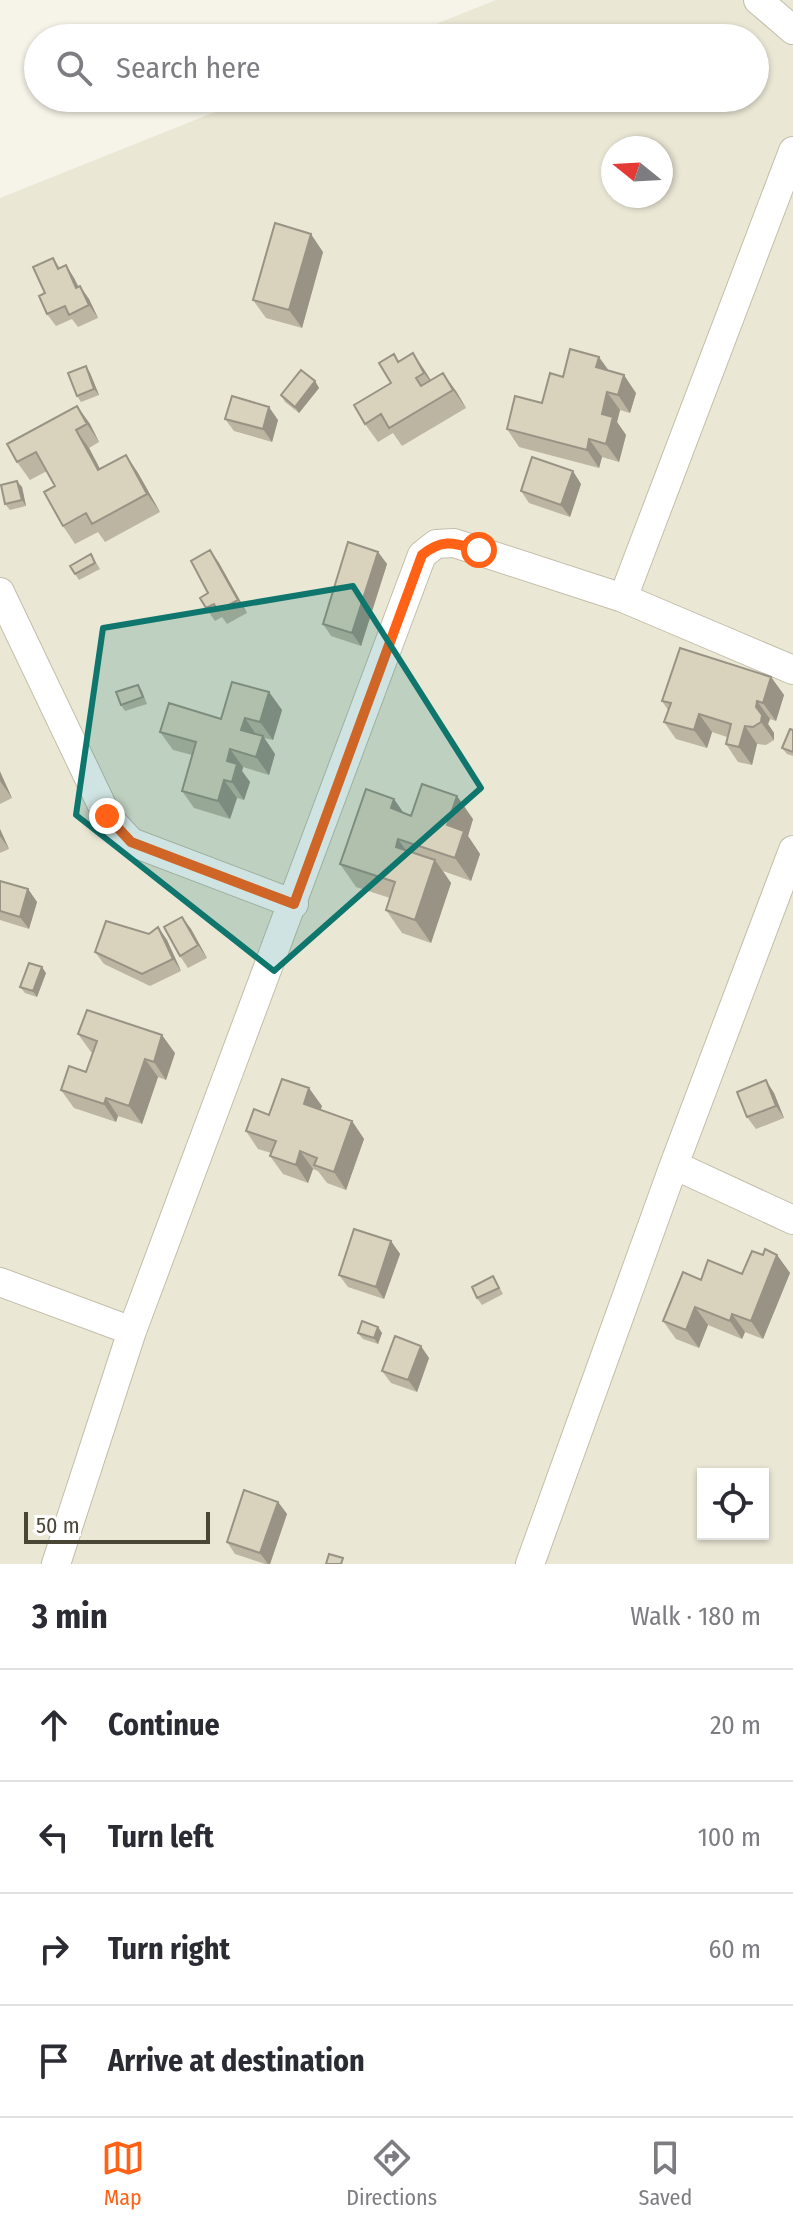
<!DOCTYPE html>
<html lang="en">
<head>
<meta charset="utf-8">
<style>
	:root { --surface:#fff; --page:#f2f2f3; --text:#2b2b33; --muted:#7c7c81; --line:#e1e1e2; --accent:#ff6116 }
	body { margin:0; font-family:"Fira Sans Condensed",sans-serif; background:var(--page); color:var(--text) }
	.controls { position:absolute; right:24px; bottom:24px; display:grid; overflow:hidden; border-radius:0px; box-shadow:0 2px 6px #0004 }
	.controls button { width:72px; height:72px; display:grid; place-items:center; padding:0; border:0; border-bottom:2px solid var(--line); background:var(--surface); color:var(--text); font:40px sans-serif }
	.compass { position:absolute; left:601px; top:136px; width:72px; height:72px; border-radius:50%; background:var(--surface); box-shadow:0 2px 6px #0004; rotate:288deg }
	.scale { position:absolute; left:24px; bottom:20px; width:186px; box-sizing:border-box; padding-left:8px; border:4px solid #4a4636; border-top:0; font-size:22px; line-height:28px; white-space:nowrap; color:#4a4636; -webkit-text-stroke:6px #fff; paint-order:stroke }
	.stop { position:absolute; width:24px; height:24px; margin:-18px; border:6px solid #ff6116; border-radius:50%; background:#fff }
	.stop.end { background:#ff6116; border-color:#fff; box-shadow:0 2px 8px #0008 }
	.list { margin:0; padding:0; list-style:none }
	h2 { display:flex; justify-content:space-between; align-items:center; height:104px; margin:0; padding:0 32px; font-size:34px }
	h2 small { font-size:26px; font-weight:400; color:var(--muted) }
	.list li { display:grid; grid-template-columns:52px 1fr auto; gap:24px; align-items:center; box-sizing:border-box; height:112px; padding:0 32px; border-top:2px solid var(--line) }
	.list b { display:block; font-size:30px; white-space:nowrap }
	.list em { font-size:26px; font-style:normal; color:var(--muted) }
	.icon { flex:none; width:44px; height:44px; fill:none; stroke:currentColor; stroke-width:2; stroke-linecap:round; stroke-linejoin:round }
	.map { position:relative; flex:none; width:793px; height:1564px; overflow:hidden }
	.search { position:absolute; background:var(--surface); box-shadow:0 2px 6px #0004; left:24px; right:24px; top:24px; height:88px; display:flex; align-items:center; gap:20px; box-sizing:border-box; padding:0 28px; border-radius:44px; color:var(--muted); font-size:30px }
	.sheet { height:552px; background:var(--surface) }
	nav { display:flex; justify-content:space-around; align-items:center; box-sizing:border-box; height:112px; border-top:2px solid var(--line); background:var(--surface); font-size:22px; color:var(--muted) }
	nav a { display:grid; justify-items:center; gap:4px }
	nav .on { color:var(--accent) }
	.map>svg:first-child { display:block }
	.residential { fill:#eae7d5; fill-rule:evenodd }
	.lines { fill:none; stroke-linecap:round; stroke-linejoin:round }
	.minor-casing { stroke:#c3bea9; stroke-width:30 }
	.minor { stroke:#fff; stroke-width:28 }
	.wall { fill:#bbb5a2 }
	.shaded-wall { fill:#989384 }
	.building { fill:#d9d2bc; stroke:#989384; stroke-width:2 }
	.route { stroke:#ff6116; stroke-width:10 }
	.marked { fill:#0f766e; fill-opacity:0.2; stroke:#0f766e; stroke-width:6; stroke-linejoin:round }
</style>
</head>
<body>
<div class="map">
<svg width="793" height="1564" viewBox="0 0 793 1564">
	<rect width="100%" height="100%" fill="#f6f4e8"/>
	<path class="residential" d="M496 0H793V1564H0V198L250 98H755V38H401ZM613 148H661V196H613ZM703 1474H763V1534H703Z"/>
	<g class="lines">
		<defs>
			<path id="minor" d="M758 0 793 30
				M0 592 107 816 131 842 294 904
				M623 598 793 670
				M674 1165 793 1220
				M0 1282 132 1331
				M56 1564 132 1331 422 555 436 544 454 543 623 598 793 151
				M530 1564 674 1165 793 850"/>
		</defs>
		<use href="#minor" class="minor-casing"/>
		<use href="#minor" class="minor"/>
	</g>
	<path class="wall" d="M323 252 302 328 266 318 253 300Z
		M53 258 60 268 66 265 74 278 79 287 89 299 98 318 78 327 72 319 56 326 47 314 45 293Z
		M413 353 431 380 456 391 466 408 402 446 393 433 378 442 365 424 391 383 394 354 399 362Z
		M86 366 90 373 99 395 81 402 77 396Z
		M609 371 636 393 630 413 620 410 617 422 626 435 619 462 602 457 599 468 519 447 507 429 542 403 563 377Z
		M315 381 319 388 299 413 285 402 281 395Z
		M77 406 90 424 99 442 89 448 100 469 126 455 138 473 160 512 105 542 98 532 75 544 63 526 55 486 47 471 30 480 17 462Z
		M225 419 278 420 272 442 234 431Z
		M581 484 570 517 529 503 521 491Z
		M22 487 26 506 10 510 5 504Z
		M210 550 219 563 247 613 227 624 222 617 215 621 206 608 208 593Z
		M378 552 387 564 361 646 331 636 323 624Z
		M91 554 100 569 79 580 75 574Z
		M771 677 784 695 776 721 770 719 768 724 774 733V740L766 745 757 744 752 765 738 762 726 744 727 737 712 732 707 748 676 739 664 722 668 710 662 701Z
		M138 685 142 691 147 704 125 711 121 705Z
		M269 692 282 710 273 740 264 738 275 754 269 775 243 767 242 771 250 782 244 800 237 798 230 819 194 808 182 791 192 755 173 750 160 732 221 719Z
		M793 730V756L787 754 782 748Z
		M0 771 12 798 0 804Z
		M404 813 411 816 473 819 468 836 480 854 471 881 443 871 451 883 431 943 402 933 386 910 390 898 356 887 340 864Z
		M0 829 9 849 0 853Z
		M0 881 28 889 37 902 29 929 0 920Z
		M182 917 191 929 207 958 188 968 180 956Z
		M158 927 167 940 181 971 150 986 104 964 95 952 149 934Z
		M46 973 37 997 25 993 20 987Z
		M78 1034 175 1053 166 1080 158 1077 142 1124 118 1116 116 1122 74 1108 61 1090 86 1072 93 1053 91 1052Z
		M774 1093 784 1118 756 1129 747 1117Z
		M322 1106 320 1110 352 1121 364 1139 346 1190 327 1183 318 1171 313 1169 308 1183 283 1174 270 1156 271 1153 258 1149 246 1131 269 1115Z
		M391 1241 400 1254 384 1299 348 1287 339 1275Z
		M763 1255H777L790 1273 763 1339 745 1332 742 1339 708 1325 699 1348 676 1339 663 1321 701 1280 742 1274Z
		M493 1276 503 1294 482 1305 477 1298Z
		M378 1327 382 1333 378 1344 363 1339 358 1333Z
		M429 1358 417 1392 391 1383 382 1371Z
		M278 1502 287 1514 270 1564H265L235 1554 227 1542Z"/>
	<path class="shaded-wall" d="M311 234 323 252 302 328 289 310Z
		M66 265 74 278 85 301 76 288Z
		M80 286 89 299 98 318 89 305Z
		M413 353 425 371 437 391 424 373Z
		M599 357 612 375 596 367Z
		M86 366 90 373 99 395 94 389Z
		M443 373 456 391 466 408 453 390Z
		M624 375 636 393 630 413 618 395Z
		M315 381 319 388 299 413 295 407Z
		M607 392 620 410 617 422 626 435 619 462 606 444 602 414Z
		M77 406 90 424 99 442 87 424Z
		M269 407 278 420 272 442 263 429Z
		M76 430 89 448 110 488 98 470Z
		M589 439 602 457 599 468 587 450Z
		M126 455 138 473 160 512 147 494Z
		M573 471 581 484 570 517 561 505Z
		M17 481 22 487 26 506 22 500Z
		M210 550 219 563 247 613 238 600Z
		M378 552 387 564 361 646 352 633Z
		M771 677 784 695 776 721 763 703Z
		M269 692 282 710 273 740 260 722Z
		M757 701 770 719 768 724 774 733V740L761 722 756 707Z
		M699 714 712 732 707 748 694 730Z
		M245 718 257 736 241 730Z
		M745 726 757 744 752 765 739 747Z
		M263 736 275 754 269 775 256 757Z
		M230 749 243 767 242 771 250 782 244 800 232 782 227 761Z
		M0 771V772L12 798 0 781Z
		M224 780 237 798 230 819 218 801Z
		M457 796 473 819 468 836 480 854 471 881 455 858 447 825Z
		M394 799 410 822 391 808Z
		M0 829 9 849 0 836Z
		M398 839 414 862 396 847Z
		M435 860 451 883 431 943 415 920Z
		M28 889 37 902 29 929 20 917Z
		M182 917 191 929 207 958 198 945Z
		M158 927 167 940 181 971 173 959Z
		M42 967 46 973 37 997 33 991Z
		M162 1035 175 1053 166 1080 154 1062Z
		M145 1059 158 1077 142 1124 129 1106Z
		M766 1080 774 1093 784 1118 776 1106Z
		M309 1088 322 1106 316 1122 304 1104Z
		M106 1098 118 1116 116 1122 104 1104Z
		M352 1121 364 1139 346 1190 334 1172Z
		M300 1151 313 1169 308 1183 296 1165Z
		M391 1241 400 1254 384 1299 376 1287Z
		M777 1255 790 1273 763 1339 751 1321Z
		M695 1307 708 1325 699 1348 686 1330Z
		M732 1314 745 1332 742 1339 730 1321Z
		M378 1327 382 1333 378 1344 374 1338Z
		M421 1346 429 1358 417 1392 408 1380Z
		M278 1502 287 1514 270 1564H268L260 1553Z"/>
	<path class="building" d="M275 223 311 234 289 310 253 300Z
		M53 258 58 269 66 265 76 288 80 286 89 305 69 315 65 306 47 314 39 296 45 293 33 267Z
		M570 349 599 357 596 367 624 375 618 395 607 392 602 414 613 417 606 444 589 439 587 450 507 429 515 396 542 403 550 373 563 377Z
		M413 353 424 373 416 378 421 386 443 373 453 390 389 428 381 414 365 424 354 405 391 383 379 363 394 354 398 362Z
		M86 366 94 389 77 396 68 373Z
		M301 370 315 381 295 407 281 395Z
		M232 396 269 407 263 429 225 419Z
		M77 406 87 424 76 430 98 470 126 455 147 494 92 524 86 513 63 526 44 492 55 486 36 452 17 462 7 444Z
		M532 457 573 471 561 505 521 491Z
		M17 481 22 500 5 504 1 485Z
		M348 542 378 552 352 633 323 624Z
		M210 550 238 600 218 611 214 604 206 608 200 598 208 593 191 561Z
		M91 554 95 563 75 574 70 566Z
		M680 648 771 677 763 703 757 701 756 707 762 715 761 722 753 727 745 726 739 747 726 744 731 724 699 714 694 730 664 722 671 703 662 701Z
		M232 682 269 692 260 722 245 718 241 730 263 736 256 757 230 749 227 761 237 764 232 782 224 780 218 801 182 791 196 742 160 732 169 703 221 719Z
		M138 685 143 697 121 705 116 692Z
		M790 729 793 730V752L782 748Z
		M422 784 457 796 447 825 464 831 455 858 398 839 396 847 435 860 415 920 386 910 395 882 340 864 366 789 394 799 391 808 411 816Z
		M0 881 28 889 20 917 0 911Z
		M182 917 198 945 180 956 164 927Z
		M106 921 149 934 158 927 173 959 142 974 95 952Z
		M29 963 42 967 33 991 20 987Z
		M87 1010 162 1035 154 1062 145 1059 129 1106 106 1098 104 1104 61 1090 69 1066 86 1072 97 1041 78 1034Z
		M282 1079 309 1088 304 1104 352 1121 334 1172 314 1165 317 1158 300 1151 296 1165 270 1156 276 1141 246 1131 254 1109 269 1115Z
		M766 1080 776 1106 747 1117 737 1092Z
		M354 1229 391 1241 376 1287 339 1275Z
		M765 1249 777 1255 751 1321 732 1314 730 1321 695 1307 686 1330 663 1321 683 1272 701 1280 708 1260 742 1274 752 1251 763 1255Z
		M493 1276 499 1288 477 1298 472 1287Z
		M362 1321 378 1327 374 1338 358 1333Z
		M395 1336 421 1346 408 1380 382 1371Z
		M244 1490 278 1502 260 1553 227 1542Z
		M329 1554 343 1558 341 1564H326Z"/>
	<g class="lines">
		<path class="route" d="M107 816 131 842 294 904 422 555C443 538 454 543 479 550"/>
	</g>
	<path class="marked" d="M353 586 481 788 274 971 76 815 103 628Z"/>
</svg>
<div class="controls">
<button><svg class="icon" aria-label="locate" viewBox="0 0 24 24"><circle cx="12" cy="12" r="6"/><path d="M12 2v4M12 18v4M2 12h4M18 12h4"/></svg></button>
</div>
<svg class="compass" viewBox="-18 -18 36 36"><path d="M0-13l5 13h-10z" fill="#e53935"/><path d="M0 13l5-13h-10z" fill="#7c7c81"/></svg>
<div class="scale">50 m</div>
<div class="stop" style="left:479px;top:550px"></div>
<div class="stop end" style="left:107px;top:816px"></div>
<div class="search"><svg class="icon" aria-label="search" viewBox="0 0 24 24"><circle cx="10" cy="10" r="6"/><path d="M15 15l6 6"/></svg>Search here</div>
</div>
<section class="sheet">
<h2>3 min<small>Walk · 180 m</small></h2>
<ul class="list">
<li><svg class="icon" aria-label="ahead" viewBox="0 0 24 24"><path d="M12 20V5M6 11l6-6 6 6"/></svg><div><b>Continue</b></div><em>20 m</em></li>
<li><svg class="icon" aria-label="left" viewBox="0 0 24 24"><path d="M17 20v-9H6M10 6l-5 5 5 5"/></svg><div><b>Turn left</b></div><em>100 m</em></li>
<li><svg class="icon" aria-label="right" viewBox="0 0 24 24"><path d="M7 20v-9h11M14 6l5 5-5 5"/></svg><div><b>Turn right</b></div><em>60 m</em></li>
<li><svg class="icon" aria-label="arrive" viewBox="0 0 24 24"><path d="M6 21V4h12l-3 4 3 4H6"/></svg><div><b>Arrive at destination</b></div></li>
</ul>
</section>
<nav>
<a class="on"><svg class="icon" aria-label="map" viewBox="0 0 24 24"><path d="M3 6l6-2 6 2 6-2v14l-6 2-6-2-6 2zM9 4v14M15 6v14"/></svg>Map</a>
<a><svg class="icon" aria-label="directions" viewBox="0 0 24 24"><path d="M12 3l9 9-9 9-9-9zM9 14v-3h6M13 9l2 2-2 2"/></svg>Directions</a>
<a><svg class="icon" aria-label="saved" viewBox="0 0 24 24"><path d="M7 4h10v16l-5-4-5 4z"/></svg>Saved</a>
</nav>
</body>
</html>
